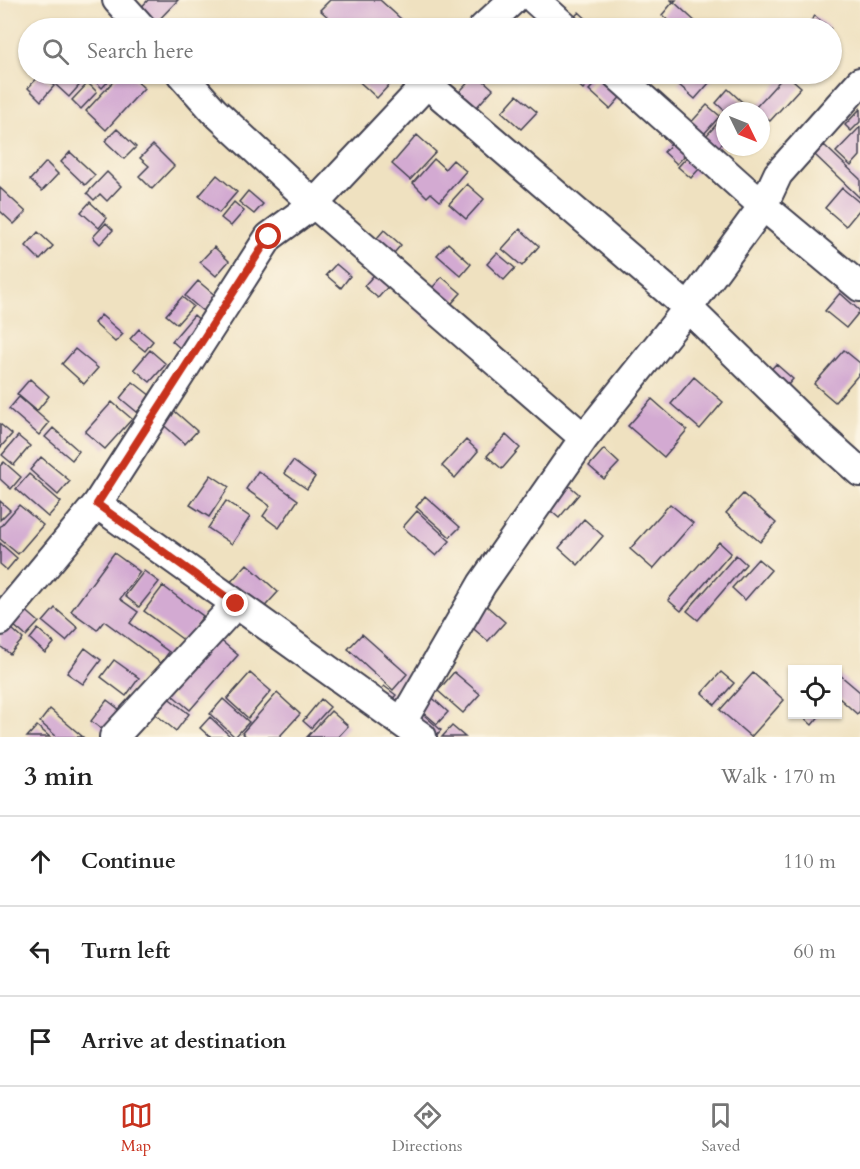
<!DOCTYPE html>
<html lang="en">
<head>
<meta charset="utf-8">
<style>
	:root { --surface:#fff; --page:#f6f6f6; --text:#222; --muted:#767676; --line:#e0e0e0; --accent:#c8321e }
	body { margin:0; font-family:Cardo,serif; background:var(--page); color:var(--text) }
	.controls { position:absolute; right:18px; bottom:18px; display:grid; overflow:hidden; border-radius:0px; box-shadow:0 2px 4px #0004 }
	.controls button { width:54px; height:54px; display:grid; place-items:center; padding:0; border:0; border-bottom:2px solid var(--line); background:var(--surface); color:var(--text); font:30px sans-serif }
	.compass { position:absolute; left:716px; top:102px; width:54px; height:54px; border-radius:50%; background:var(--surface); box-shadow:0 2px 4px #0004; rotate:133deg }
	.stop { position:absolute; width:18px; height:18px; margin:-14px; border:4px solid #c8321e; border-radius:50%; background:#fff }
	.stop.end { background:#c8321e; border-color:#fff; box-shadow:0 2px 6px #0008 }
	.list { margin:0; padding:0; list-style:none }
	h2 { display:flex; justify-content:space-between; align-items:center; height:78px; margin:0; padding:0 24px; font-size:26px }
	h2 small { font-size:20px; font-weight:400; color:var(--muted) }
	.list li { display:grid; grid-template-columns:39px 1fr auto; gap:18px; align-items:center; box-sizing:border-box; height:90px; padding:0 24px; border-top:2px solid var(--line) }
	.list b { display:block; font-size:22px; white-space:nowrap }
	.list em { font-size:20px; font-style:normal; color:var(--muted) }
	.icon { flex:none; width:33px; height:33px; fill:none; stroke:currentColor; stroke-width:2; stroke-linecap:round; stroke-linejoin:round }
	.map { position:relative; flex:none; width:860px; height:737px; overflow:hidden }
	.search { position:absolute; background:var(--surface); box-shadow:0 2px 4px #0004; left:18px; right:18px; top:18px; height:66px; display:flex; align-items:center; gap:15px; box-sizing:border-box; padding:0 21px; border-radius:33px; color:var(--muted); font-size:22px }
	.sheet { height:348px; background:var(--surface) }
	nav { display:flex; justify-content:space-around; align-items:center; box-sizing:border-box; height:84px; border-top:2px solid var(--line); background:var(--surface); font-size:16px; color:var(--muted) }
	nav a { display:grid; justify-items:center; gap:3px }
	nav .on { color:var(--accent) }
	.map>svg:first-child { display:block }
	.building { fill:#d3aad2 }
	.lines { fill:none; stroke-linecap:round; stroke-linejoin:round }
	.minor-casing { stroke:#413f4f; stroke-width:32 }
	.minor { stroke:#fff; stroke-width:28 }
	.route { stroke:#c8321e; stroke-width:8 }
</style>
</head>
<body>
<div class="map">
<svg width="860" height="737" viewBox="0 0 860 737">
	<rect width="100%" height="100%" fill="#fcf5e5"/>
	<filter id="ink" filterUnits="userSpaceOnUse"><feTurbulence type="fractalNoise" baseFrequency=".0167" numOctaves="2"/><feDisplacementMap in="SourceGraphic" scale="12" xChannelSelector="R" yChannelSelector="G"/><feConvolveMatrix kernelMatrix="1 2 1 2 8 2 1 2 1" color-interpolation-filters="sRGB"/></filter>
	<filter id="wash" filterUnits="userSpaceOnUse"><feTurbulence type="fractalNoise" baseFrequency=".008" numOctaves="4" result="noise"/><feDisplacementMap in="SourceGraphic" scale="24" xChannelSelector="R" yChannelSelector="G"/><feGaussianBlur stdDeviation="1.35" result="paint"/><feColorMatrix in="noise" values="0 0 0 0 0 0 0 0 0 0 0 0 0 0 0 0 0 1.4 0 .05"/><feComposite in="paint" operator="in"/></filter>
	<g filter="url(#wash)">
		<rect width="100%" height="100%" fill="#efe1c0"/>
		<g id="blocks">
			<path class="building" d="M148 0H178L151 28 124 26Z
				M330 0H380L411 28H340L320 10Z
				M671 0H676L674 2 698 24 694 28H677L662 15 673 2Z
				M579 12 592 24 588 28H564Z
				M815 16 830 28H804Z
				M41 74 54 86 41 101 28 88Z
				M44 74H77L84 80 69 97Z
				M90 74H115L102 88 89 75Z
				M120 74H129L144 88 106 130 86 111Z
				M351 74H383L392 82 377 98Z
				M476 74 493 89 465 120 448 104Z
				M566 74H597L583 89Z
				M687 74H717L695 99 678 84Z
				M786 74 801 87 770 121 761 113V111L755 108Z
				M603 75 624 93 610 109 589 90Z
				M88 83 97 92 81 109 72 100Z
				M728 89 752 111H725L716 103Z
				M517 95 537 112 521 129 502 112Z
				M707 105 720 116 677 164 664 152Z
				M860 109V122L851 131 845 125Z
				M724 116 725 140 691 178 678 167Z
				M860 127V156L851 166 836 152Z
				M117 129 136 147 124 159 105 141Z
				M417 135 436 152 410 180 392 164Z
				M153 145 174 166 152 189 139 176 149 166 140 158Z
				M824 145 860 179V198L815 155Z
				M70 152 95 175 85 185 61 162Z
				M434 159 445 169 453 160 466 171 440 201 431 193 427 197 413 183Z
				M46 162 58 174 42 191 30 180Z
				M107 172 121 186 107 201 100 194 94 200 87 193Z
				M217 175 237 192 219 213 199 196Z
				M467 184 484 199 466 219 449 204Z
				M0 188 26 212 14 224 0 211Z
				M842 188 860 203V209L846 226 825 208Z
				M248 191 263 204 254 214 239 202Z
				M90 202 107 218 99 228 81 212Z
				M234 202 244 211 231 226 221 218Z
				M106 223 113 230 100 244 93 237Z
				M520 229 539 246 522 266 502 249Z
				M384 230 401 245 386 262 399 274 378 298 364 286 382 266 366 251Z
				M38 232 53 246 40 260 26 246Z
				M448 243 471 264 461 276 437 255Z
				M214 247 229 261 216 276 200 262Z
				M497 253 515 268 504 280 487 264Z
				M336 264 350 276 341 288 326 275Z
				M442 277 461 293 433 324 414 308Z
				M198 281 217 297 204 312 185 296Z
				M840 293 860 311 846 328 825 311Z
				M182 297 193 306 177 324 166 315Z
				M101 315 123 334 115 342 94 323Z
				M194 315 203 323 181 349 172 341Z
				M139 329 153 341 145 351 130 339Z
				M75 349 98 368 84 384 62 364Z
				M150 350 166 364 150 382 134 369Z
				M844 350 860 363V373L835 402 814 384Z
				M776 364 793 379 774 401 756 386Z
				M694 377 723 402 700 429 671 404Z
				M30 379 49 396 37 411 17 394Z
				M133 382 151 396 137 412 120 398Z
				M19 397 49 423 39 435 9 409Z
				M652 399 687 430 664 457 628 426Z
				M112 402 132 419 105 449 85 432Z
				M170 407 197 431 185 444 158 420Z
				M0 424 12 434 0 448Z
				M53 428 79 451 72 460 45 437Z
				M506 435 520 448 502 469 487 456Z
				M18 436 30 446 14 465 2 455Z
				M466 440 478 451 455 478 442 466Z
				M604 449 619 463 604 479 589 466Z
				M41 457 70 481 58 495 30 470Z
				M293 461 315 477 307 489 284 473Z
				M4 462 21 477 11 489 0 479V466Z
				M258 471 298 500 279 528 263 516 270 506 246 489Z
				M29 474 61 502 48 517 16 489Z
				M211 475 229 487 209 517 190 505Z
				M566 483 579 494 559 518 544 505Z
				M743 494 776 523 760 542 726 513Z
				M425 496 460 527 450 537 416 507Z
				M0 501 10 510 0 520Z
				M226 501 250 517 232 544 208 528Z
				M670 504 693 523 653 569 630 549Z
				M19 505 43 525 18 554 0 539V527Z
				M417 511 450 541 436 556 403 527Z
				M584 519 603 536 578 565 559 548Z
				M719 542 731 553 681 611 668 600Z
				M0 543 17 558 7 570 0 564Z
				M114 553 140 572 120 599 138 612 130 623 169 652 161 663 104 621 97 630 71 611Z
				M736 555 746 564 698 620 687 611Z
				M758 559 771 570 745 600 732 588Z
				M247 564 278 592 248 625 217 597Z
				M144 571 159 582 139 607 125 596Z
				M163 586 203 616 185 641 144 611Z
				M7 594 39 622 26 636 0 614Z
				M473 594 505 622 488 641 456 614Z
				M55 608 78 628 66 641 43 622Z
				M0 618 23 639 10 654 0 646Z
				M38 629 54 643 45 653 30 639Z
				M212 633 238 655 190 710 165 689Z
				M362 634 407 674 393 690 348 649Z
				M85 648 101 660 83 684 67 673Z
				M114 660 139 678 126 696 101 677Z
				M454 672 480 694 463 713 438 691Z
				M721 672 734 683 715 705 702 693Z
				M250 673 271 691 248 718 227 699Z
				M753 673 784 700 751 737 720 710Z
				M840 675 860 692V711L857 714 838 697V678Z
				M384 686 396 695 374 719 363 709Z
				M426 692 448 712 437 724 415 705Z
				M162 693 189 714 176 731 149 709Z
				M277 693 300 714 279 737H247L242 733Z
				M223 699 249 722 235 737 210 714Z
				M321 699 330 707 311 728 303 721Z
				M107 700 120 710 104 731 91 721Z
				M416 708 441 730 435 737H420Z
				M50 709 83 737H57L40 722Z
				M331 711 348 726 338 737H307Z
				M800 714H821L812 725Z
				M210 717 231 737H210L200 728Z
				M37 726 50 737H27Z
				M452 726 465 737H442Z"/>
		</g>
	</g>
	<g filter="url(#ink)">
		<use href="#blocks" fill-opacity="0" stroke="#413f4f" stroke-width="1.5"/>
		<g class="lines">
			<defs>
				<path id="minor" d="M117 0 142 28
					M535 0 566 28
					M483 28 513 0
					M181 74 214 111 314 204 584 438
					M616 74 763 206 860 287
					M426 83 688 308 812 429 860 472
					M97 504 422 737
					M0 621 97 504 269 237 314 204 436 74
					M402 722 482 584 584 438 688 308 763 206 778 174 860 82
					M114 737 236 604"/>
			</defs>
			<use href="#minor" class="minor-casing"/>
			<use href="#minor" class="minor"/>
		</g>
	</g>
	<g class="lines" filter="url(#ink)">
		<path class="route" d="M236 604 97 504 269 237"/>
	</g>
</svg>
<div class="controls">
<button><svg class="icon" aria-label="locate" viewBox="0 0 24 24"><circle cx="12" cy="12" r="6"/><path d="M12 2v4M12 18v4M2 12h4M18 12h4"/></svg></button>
</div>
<svg class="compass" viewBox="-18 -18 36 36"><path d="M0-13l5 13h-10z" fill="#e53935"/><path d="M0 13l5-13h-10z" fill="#767676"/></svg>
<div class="stop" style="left:269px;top:237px"></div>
<div class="stop end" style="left:236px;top:604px"></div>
<div class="search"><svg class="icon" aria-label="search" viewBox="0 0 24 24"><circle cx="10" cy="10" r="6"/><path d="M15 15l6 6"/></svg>Search here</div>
</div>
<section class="sheet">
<h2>3 min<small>Walk · 170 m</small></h2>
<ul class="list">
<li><svg class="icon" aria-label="ahead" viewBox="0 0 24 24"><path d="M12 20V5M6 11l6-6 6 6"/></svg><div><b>Continue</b></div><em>110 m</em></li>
<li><svg class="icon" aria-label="left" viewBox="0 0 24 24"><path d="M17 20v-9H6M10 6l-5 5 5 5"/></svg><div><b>Turn left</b></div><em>60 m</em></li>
<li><svg class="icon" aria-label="arrive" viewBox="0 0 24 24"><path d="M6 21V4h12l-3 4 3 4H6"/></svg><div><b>Arrive at destination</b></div></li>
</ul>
</section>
<nav>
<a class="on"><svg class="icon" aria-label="map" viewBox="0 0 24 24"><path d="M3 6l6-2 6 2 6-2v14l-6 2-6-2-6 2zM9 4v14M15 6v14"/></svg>Map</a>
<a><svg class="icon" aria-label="directions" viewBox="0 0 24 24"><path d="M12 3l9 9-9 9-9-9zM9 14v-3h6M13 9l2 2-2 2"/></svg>Directions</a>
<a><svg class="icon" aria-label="saved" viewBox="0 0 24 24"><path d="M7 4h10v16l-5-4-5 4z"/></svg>Saved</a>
</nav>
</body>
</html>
